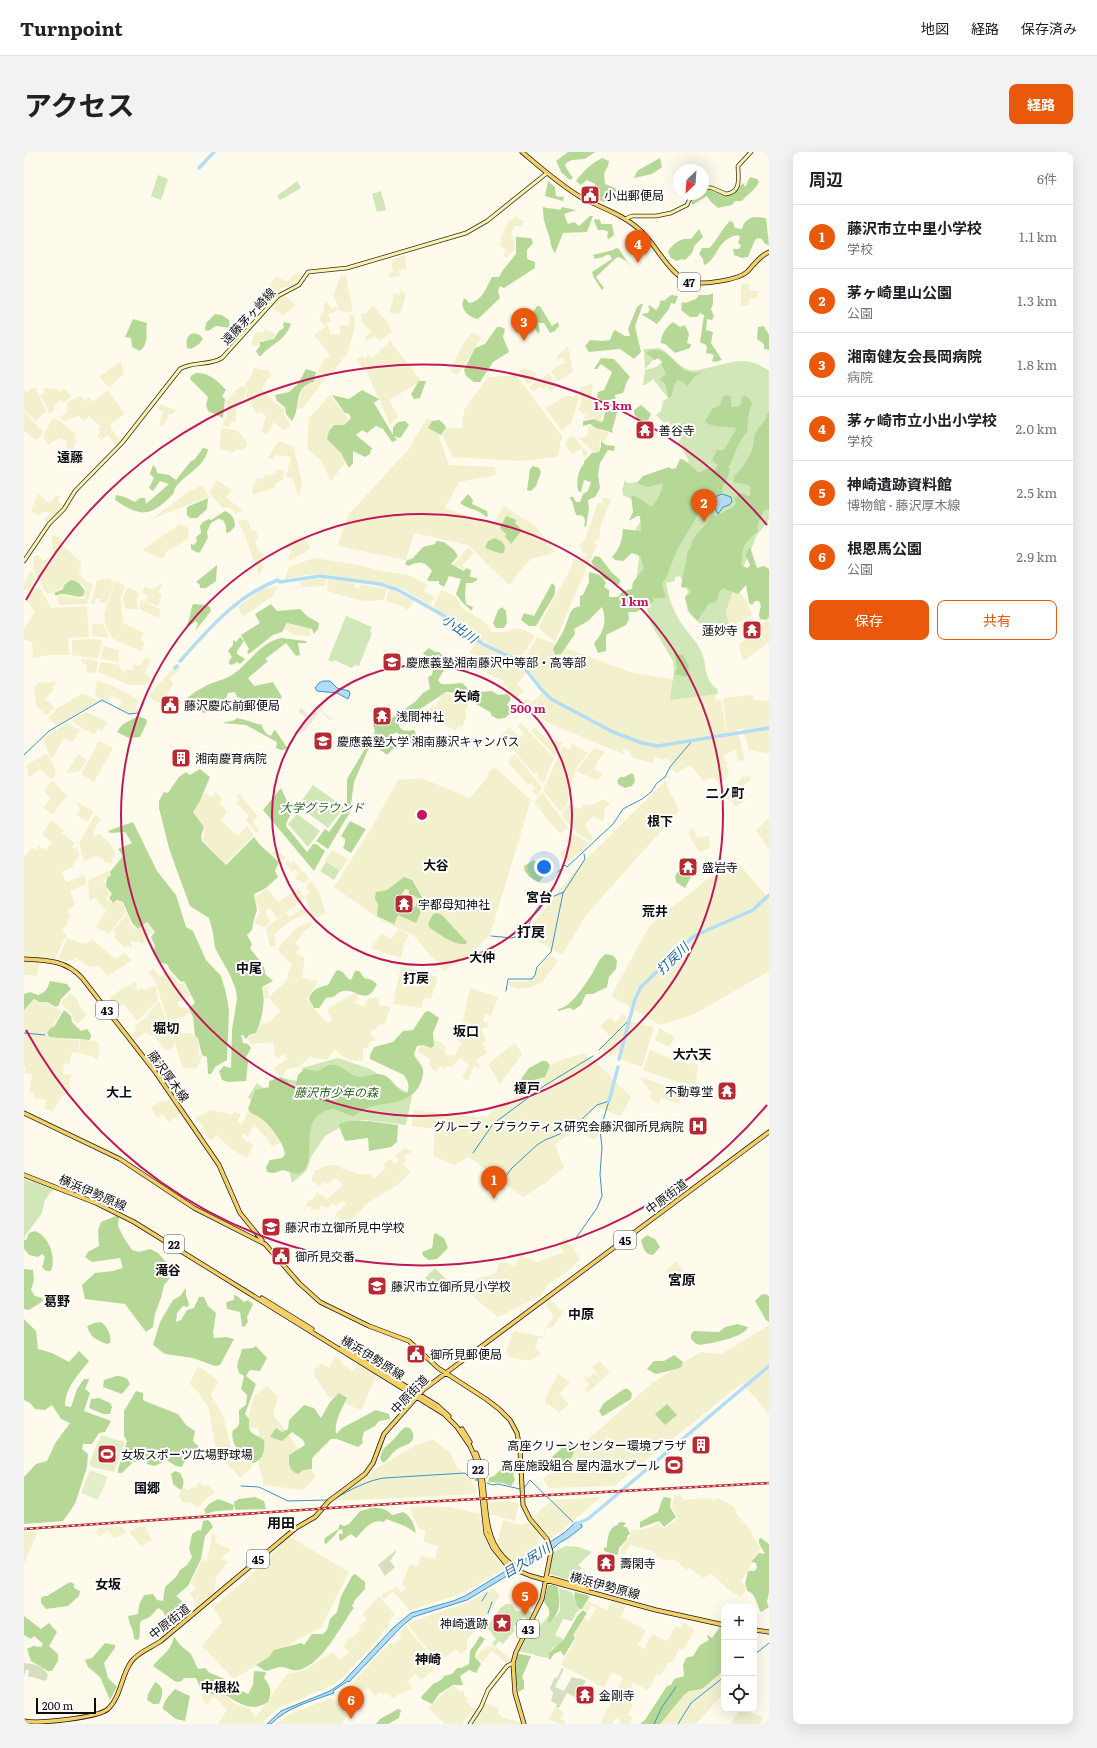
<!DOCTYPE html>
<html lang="ja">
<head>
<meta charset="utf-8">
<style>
	:root { --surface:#fff; --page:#f2f2f2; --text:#202124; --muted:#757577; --line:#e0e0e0; --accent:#ea580c }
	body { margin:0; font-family:Literata,"Noto Sans JP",serif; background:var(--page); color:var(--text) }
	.controls { position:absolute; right:12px; bottom:12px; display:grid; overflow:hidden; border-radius:8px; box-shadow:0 4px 16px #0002 }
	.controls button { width:36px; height:36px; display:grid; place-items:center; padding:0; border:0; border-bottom:1px solid var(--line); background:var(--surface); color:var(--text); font:20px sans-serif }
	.compass { position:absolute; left:649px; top:12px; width:36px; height:36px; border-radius:50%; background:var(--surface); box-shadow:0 4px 16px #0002; rotate:205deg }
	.scale { position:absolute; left:12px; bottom:10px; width:60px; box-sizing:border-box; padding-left:4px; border:2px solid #0c0c0c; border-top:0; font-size:11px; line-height:14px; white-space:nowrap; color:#0c0c0c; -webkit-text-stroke:3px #fff; paint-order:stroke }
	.you { position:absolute; left:520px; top:715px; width:14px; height:14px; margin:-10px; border:3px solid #fff; border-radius:50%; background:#1a73e8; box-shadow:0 0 0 6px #1a73e833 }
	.badge { display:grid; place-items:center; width:26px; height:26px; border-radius:50%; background:var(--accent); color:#fff; font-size:13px; font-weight:700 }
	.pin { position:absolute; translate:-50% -33px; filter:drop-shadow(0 1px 2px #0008) }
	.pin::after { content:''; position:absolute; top:21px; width:14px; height:12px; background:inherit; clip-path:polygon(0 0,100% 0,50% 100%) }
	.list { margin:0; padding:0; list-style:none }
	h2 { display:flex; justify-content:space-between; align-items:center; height:52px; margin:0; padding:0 16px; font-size:17px }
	h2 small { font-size:13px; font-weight:400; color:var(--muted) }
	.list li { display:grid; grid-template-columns:26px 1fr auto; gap:12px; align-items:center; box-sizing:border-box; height:64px; padding:0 16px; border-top:1px solid var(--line) }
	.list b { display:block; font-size:15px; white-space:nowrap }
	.list p { margin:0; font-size:13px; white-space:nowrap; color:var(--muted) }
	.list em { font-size:13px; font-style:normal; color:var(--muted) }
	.actions { display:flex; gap:8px; padding:12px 16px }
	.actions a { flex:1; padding:9px 0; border:1px solid var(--accent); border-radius:8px; text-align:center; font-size:14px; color:var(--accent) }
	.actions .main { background:var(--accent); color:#fff }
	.icon { flex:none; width:22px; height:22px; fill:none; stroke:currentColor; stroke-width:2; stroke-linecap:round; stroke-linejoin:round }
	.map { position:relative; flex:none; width:745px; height:1572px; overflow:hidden; border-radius:8px }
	header { display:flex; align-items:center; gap:24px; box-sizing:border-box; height:56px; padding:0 20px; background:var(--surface); border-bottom:1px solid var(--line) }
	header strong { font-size:19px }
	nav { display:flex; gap:22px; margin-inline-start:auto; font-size:14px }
	.intro { display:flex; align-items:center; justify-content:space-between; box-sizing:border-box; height:96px; padding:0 24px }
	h1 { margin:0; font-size:28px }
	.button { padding:10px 18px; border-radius:8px; background:var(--accent); color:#fff; font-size:14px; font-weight:700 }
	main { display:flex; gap:24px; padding:0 24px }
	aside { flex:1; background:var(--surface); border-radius:8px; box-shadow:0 4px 16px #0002 }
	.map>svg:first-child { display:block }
	.farmland { fill:#f3f0ce }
	.green { fill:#d1e7b7 }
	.forest { fill:#b5d897 }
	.cemetery { fill:#d5dfbf }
	.pitch { fill:#e2efc9 }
	.plaza { fill:#eee9dc }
	.water { fill:#b3ddf4; stroke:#3c92c9 }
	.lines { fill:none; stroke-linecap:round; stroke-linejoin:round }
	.stream { stroke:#3c92c9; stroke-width:1 }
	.river { stroke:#b3ddf4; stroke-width:3.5 }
	.secondary-casing { stroke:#2e2e2e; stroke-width:4.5 }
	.primary-casing { stroke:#1d1d1d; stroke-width:5 }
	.secondary { stroke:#fdf2a9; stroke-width:3 }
	.primary { stroke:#f4d066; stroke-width:3.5 }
	.rail-casing { stroke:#b82931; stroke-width:2.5 }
	.rail { stroke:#fff; stroke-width:1; stroke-dasharray:3; stroke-linecap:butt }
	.ring { fill:none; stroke:#c2185b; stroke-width:2 }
	.labels { text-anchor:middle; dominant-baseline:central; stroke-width:4; stroke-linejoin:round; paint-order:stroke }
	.shield { fill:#fff; stroke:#555; stroke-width:1 }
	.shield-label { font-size:11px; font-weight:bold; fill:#0c0c0c }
	.poi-label { font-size:12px; fill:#0c0c0c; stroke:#fff; text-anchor:start }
	.street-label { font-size:12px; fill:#0c0c0c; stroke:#fff }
	.park-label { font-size:12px; font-style:italic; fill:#2e621f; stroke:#fff }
	.neighbourhood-label { font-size:13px; font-weight:bold; fill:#0c0c0c; stroke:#fff }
	.water-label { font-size:13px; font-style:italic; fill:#1a649a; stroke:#fff }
	.quarter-label { font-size:14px; font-weight:bold; fill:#0c0c0c; stroke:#fff }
	.centre { fill:#c2185b; stroke:#fff; stroke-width:2 }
	.ring-label { font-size:12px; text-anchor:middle; font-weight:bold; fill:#c2185b; stroke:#fff; stroke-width:4; stroke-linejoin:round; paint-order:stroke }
</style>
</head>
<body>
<header>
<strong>Turnpoint</strong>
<nav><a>地図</a><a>経路</a><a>保存済み</a></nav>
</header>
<div class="intro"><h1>アクセス</h1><a class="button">経路</a></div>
<main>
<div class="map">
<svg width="745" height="1572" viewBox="0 0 745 1572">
	<rect width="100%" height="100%" fill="#fefbec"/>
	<path class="farmland" d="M490 64 500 69 497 74H490L487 82 490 87 491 97 482 106 479 103 482 98 475 92 478 90 476 88 485 68 488 69Z
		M381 103 383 117 375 118 376 124 365 126 364 123 369 119 368 115 369 107Z
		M277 122 278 124 272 133 256 136 257 139 246 148 242 143V140L252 124 263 130 269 123Z
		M317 123 322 124 329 160 315 159 314 153 309 144Z
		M725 131V139H734V146L725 147V153L717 154V133Z
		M377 139 382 142 377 160 371 163 366 160 370 141 375 143Z
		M259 142 272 153 259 164 247 155 253 146Z
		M303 150 308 157 312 154 313 159 304 162 307 169 300 174 295 166 300 160V153Z
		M349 154 363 170 368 180 355 189 350 184 343 189 341 186 347 179 338 171 337 162 342 161Z
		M326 162 330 164 331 176 324 200 305 225 294 220 300 207 305 205 306 203 290 183 304 172 306 182 316 183V173L325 174Z
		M241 177 249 180 251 183 250 186 241 189 237 188 234 194 228 193V188L232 180 239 181Z
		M448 180 457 186 434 223 426 219 438 194Z
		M366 189 397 229 365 248 374 265 366 272 343 221 332 208 338 204 341 207 344 203 349 206Z
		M544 194 549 220 534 229 527 220 535 213 541 211 539 206 533 207V204Z
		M97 209 100 222 85 235 75 225Z
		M230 215 237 218 241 217 246 220 248 223 246 226 244 225 238 237 250 250 260 257V262L266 273 261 279 250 270 243 283 238 279 242 264 236 260 233 262 228 254V251L222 244 224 239 221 232 227 225Z
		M501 216 512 221 510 228 504 232 494 220Z
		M293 221 302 226 278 257 273 256 278 237 284 232 290 231 293 226Z
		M525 221 534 234 527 240 523 234 519 237 515 235 509 240 505 235Z
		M492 223 538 284 534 305 496 309 429 305 414 275 438 276 440 258 464 225Z
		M568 232 569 236 566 244 567 248 582 253 577 270 569 266 559 267 562 263 554 258 557 250 556 235Z
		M219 233 223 238 220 246 213 254 211 270 207 269 205 275 198 273 204 262 202 250 211 239Z
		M7 236H12L22 260 19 261 12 270 0 257V239L4 240Z
		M20 236 34 237 35 240H37L38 237H42L47 245 39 251 37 248 30 254 31 257 26 262 16 243 21 240Z
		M84 238 101 262 87 271V276L97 290 93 295 84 283 77 288 73 284 76 280 74 278 77 275 65 264 60 269 55 264 44 267 41 270 36 265 43 260 42 258 44 256 42 252 47 248 56 244 60 249 65 245 69 250Z
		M554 242V250L547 272 543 274 538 279 521 256 544 243 549 245Z
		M306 243 325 267 305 286 324 306 307 330 298 310 283 296 285 266Z
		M136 252 152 258 150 262H145L139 275 135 272 139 260 134 257Z
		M0 259 19 280 16 286 11 288 0 279Z
		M403 266 410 270 425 313 471 315 472 323 435 330 421 356 469 372 480 354 511 374 532 400 507 407 495 420 485 433 444 393 390 381 382 408 313 394 325 362 384 298Z
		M29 267 35 268 51 282 52 291 47 299 43 298 42 289 35 286 24 293 19 285 27 269Z
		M565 274 585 281 580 290 576 288 575 300H569L554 285 559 286 563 283Z
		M198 276 214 279 222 288 223 293 219 298 212 297 208 301 195 296Z
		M547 282 564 301 560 306 557 297 548 302 541 293 545 284 546 286 548 285Z
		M255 289 269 294 278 329 275 347 269 326 262 325 267 305 251 303 248 308 244 305Z
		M253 317 260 319 259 328 250 332 252 336 229 342 228 339 230 333 234 326 239 327 241 323 250 322Z
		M193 328 208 338 202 345 215 356 216 355 218 359 211 362 208 357 203 355 199 356 185 341Z
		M178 333 185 345 128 367 164 340Z
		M14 340 16 344 26 351 33 343 36 344 34 349 40 354 24 371 20 368 27 360H18L15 364 7 359Z
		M579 345 587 348 577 373 575 388 572 387 570 391 573 393 562 417 531 490 514 476 548 414 550 406 557 409 563 402 557 399 558 396 554 394 560 389 574 351H578Z
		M223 367 228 379H232L234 386 231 387 233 396 239 403V407L235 410 239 416 235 423 220 381 214 369Z
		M156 372 164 376 165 384 159 390 142 400 139 407 118 398Z
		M277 383 286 394V397L266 409 264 406 267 399 262 395 263 391Z
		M27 384 34 385 38 390 39 394 57 410V418L55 420V422L63 430 69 432 63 452 36 453 33 447 34 443 60 447 62 437 59 433 47 428 39 432 38 436 23 443 10 419 9 405 14 403 19 409 30 403Z
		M444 396 450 401 439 413 440 417 429 413Z
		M290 406 335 413 358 419 385 423 404 433 400 439 410 445 406 453 378 437 365 433 297 422 281 423 261 427 265 415Z
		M7 418 12 428 8 430 11 436 15 434 27 456 63 454 65 485 44 486 46 503H24L9 506 8 490 0 488V476L11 460 2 448 6 441 0 437V431Z
		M700 423 722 447 728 463 702 478 684 461Z
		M84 426 91 430 82 451H76V447H71V452H67L73 428Z
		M302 426 301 434 277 435 276 429Z
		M304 427 331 431V436H336V432L363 437 360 448 343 449 334 448 303 439Z
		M92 429 102 434 97 444 99 471 120 481 116 488 121 491 117 499 87 486V483L82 475 80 461Z
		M137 431 139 432 134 441 138 443 134 454 121 449 124 443 118 441 121 434 127 437 129 435 131 436Z
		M104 435 115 441 113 446 114 457H101L99 445Z
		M253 435 250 443 219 465 214 455 239 436Z
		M365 437 390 449 384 458 377 454 362 449Z
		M417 438 432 445 438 456 461 470 468 480H481L493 476 500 478 511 484 497 507 472 496 452 485 409 455Z
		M117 448 136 457 135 466 116 457V449Z
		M745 466V490L719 509 715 493 743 467Z
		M68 472H79L85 486 68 484Z
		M264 472 287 477 286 484 269 483 261 477Z
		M513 485 606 520 673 532 690 541 692 549 697 548 702 578H703L699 546 714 544 715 550V544L723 543 729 544 731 548 745 549V602L725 598 719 577H713L721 608 714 609 711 598 699 604 704 612 702 614 705 619 704 624 695 632 690 625 680 629 666 613 653 621 645 616 648 611 643 607H635V606L630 605 629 611 617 608 607 605 608 603 602 597 598 599 601 603 527 572 509 561 498 551 503 546 508 550 520 539 499 509Z
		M68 487 78 488 74 507 48 503V488Z
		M452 490 495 510 503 520 493 532 500 539 493 546 479 532 480 529 470 525 452 515 456 505 446 500Z
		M79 494 94 498 95 510 77 507Z
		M122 505 127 508 121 521 127 527 123 532 118 533H105L74 520 76 511 78 510 96 513V517L99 518 101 523 102 518H109V513H117Z
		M57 506 74 509 72 521 62 520 63 513 58 511Z
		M153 512 156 516 146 527 149 532 139 551 138 552 126 546V542Z
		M73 529 89 534 115 548 111 556 114 558 113 560 105 561 94 555 98 549 87 543 84 550 71 544Z
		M33 530 28 536 30 538 21 547 31 556 22 563 12 553 10 534H13V531Z
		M59 541 74 549 32 574 24 566 32 557Z
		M422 541 445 550 441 560 443 565 437 576 434 574 432 579 413 569 401 566 408 553 412 555 418 543Z
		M63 560 83 570 78 579 74 577 70 583 47 569Z
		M43 571 56 578 49 590 40 586 28 607 22 595 20 586Z
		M496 572H498L530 606 519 632 513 625 515 623 513 620 510 622 492 601 475 586 485 575 496 586 500 581 494 575Z
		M510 575 529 592 531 586 538 591 531 604 507 579Z
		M75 589 89 596 70 630 57 622Z
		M548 592 564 601 551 618 548 636 542 654 536 660 519 638 539 594 545 598Z
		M570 596 581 600 573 610 571 617 579 622 573 628 552 619Z
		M22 601 28 609 32 622 27 627 16 617 6 625 4 623 3 613Z
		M54 602 63 607 56 619 44 621 43 620Z
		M491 602 518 635 513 644 508 638 511 636 507 631 504 632 484 611 485 608Z
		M471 615 507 648 466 783 441 806 420 819 389 783 358 769 310 735 345 680 374 628 397 626 446 646 463 626 465 619Z
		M726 624 728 626 720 634 722 640 718 642 722 648 711 655 706 647 705 649 703 646 718 625Z
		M28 628 43 644 28 663 19 655 27 646 20 639Z
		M641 629 655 659 563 762 538 803 517 791 496 777 508 773 554 715Z
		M191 640 198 646 196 652 203 660 197 669 214 684 223 674 230 683 201 712 179 688 181 675 169 660 181 641 188 645Z
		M518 640 544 675 536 682 510 651Z
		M215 642 234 664 229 669 235 679 232 681 222 668 225 664 212 651 215 648 212 644Z
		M580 647 586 652 580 658 581 661 579 669H576L570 664 561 672 569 686 567 689 555 683 537 663 544 653 557 657 559 652 568 653Z
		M53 650 69 659 64 670 52 663 56 658Z
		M71 663 77 668 72 674 69 681 70 684 76 682 86 691 91 701 87 712 80 710 79 707H76L74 704 60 709 55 691Z
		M744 666 745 667V698L732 679Z
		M27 668 40 678 38 681 51 691 48 696 51 697 53 694H54V700L56 702 48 715 38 720 42 730 61 723 62 732 46 739 51 752 43 760 47 762 42 775H40L38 780 43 782 31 807 0 805V705L8 696 12 698 15 694 22 698 28 690 18 683Z
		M669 675 673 686 685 684 686 696 676 700 674 699 664 682Z
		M550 682 565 691 543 711 536 701 545 693 541 689Z
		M251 698 260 704 267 711 270 709 277 717 278 720H280L285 726 283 730 279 731 276 728 274 729 271 725 275 722 271 717 268 720 261 711 263 709 261 706 258 709 248 702Z
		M308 698 324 707 317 718 301 709Z
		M710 706 745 747V819L671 862 636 873 587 844 626 773Z
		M86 718 87 723 79 728 86 741 82 747 89 751 93 749 98 750 102 760 85 782 72 775 82 759 71 746 65 749 64 729Z
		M287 729 295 740 302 762 289 766 281 744 286 742 282 734Z
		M275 736 280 748 253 766 246 756 241 759 246 770 241 775 231 772V768L236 761 231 745 244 737 254 750Z
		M282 755 284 761 268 768 250 782 252 794 246 795 242 776 262 760 265 765Z
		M103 762 107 773 113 778 122 770 129 778 118 792 114 789 112 791 108 789 106 791 109 794 107 796 104 793 101 796 90 785 92 782 89 779Z
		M288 769V773L279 781 271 791 276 796 272 801 281 806 278 825 288 829 293 827 292 834 283 847 299 867 304 871 308 867 303 858 321 846 332 841 334 843 331 851 340 855 344 846H354L355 854H365L366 857 361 872 354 873 352 877 347 878 348 885H351V889H346L344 896H339V909L326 908 317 903 311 897 303 908 286 905 275 915 263 917 259 924 252 921 251 915 263 907 260 902 253 906 250 903 251 897 249 890 226 892 224 887 226 884 232 882 236 872 245 871 256 859 245 846 241 847 239 836 243 835 245 843 246 844 265 826 263 824 268 812 253 798 269 779 277 773Z
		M375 777 385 783 380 792 377 806 357 800 347 796 358 781 367 787Z
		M43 786 60 792 62 790 64 791 68 787 91 807 100 801 108 808 84 824 74 814 65 815 51 805 48 809 45 808 43 810 34 807Z
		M526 803 534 809 518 830 508 835 493 837 484 833 485 829 497 830 508 828 514 817Z
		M0 808 16 809 13 824 0 823Z
		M377 814 414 825 407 847 401 845 397 856 369 852Z
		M130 817 136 825 145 819 156 832 160 831 166 844 153 851 155 855 164 856 166 861 162 862 161 864 144 869 131 829 124 821Z
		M111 830 113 832 112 836 114 838 118 836 121 838 131 833 134 845 133 849 114 869 99 852 93 856 86 846 96 838Z
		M446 836 474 845 467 864 461 862 459 869 465 872 464 875 457 877 462 889 458 891 463 901 452 908 456 913 455 917 450 914 444 929 438 926 444 914 443 910 436 906 427 915 423 913 421 917 416 914 412 920 405 913 407 908 394 900 400 885 418 891V893L422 894 420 902 431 904 434 896 438 892 431 887 438 873Z
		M46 841 54 848V852L63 863 53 872 49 868 48 862 38 853 37 850Z
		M9 848 15 850H23L38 860 30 872V875L25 876 22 883 24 885 55 888 54 901 48 900 46 912 40 911 39 922 48 923 45 930 46 936 44 941 37 945 29 960 20 956 22 948 9 946 10 941 5 939 8 922 0 921 2 916 0 915V858Z
		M135 849 151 894 142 899 130 883 127 884 122 880 110 889 106 884 113 878 110 875 122 865Z
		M599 862 604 867 587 885 576 874 586 865 591 870Z
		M154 868 158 881H167L174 886 175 897 174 902 178 904 173 917 159 916 144 870Z
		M606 869 630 875 618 915 596 907Z
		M603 871 597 896 588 904 584 903 577 896Z
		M635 876 651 885 645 895 631 888Z
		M56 887 71 889 76 893 74 899 76 900 73 908 68 904 55 901Z
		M491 891 498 902 476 932 464 912Z
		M626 898 665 913 668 910 674 913 672 933 656 931 619 918Z
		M559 901 572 910 607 945 597 964 571 954 561 970 574 981 571 988 552 979 531 992 540 1015 523 1030 499 1045 445 1005 431 1013 409 1004 411 977 387 974 390 958 462 966 470 958 487 948 508 925 533 909Z
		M617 925 659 940 655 952 637 946 634 952 625 946 627 940 616 926Z
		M147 947 158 961 144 970 139 962 133 966 127 955 138 949 139 950Z
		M231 952 256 990 248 995 242 984H240L230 972 224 985 219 981 217 985 229 993 223 1006 207 997 193 983 187 989 177 978 180 975 171 966 188 958 208 963 210 960 217 962 213 970 218 972 223 961Z
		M381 996 388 1000 380 1004 383 1007 379 1013 387 1020 373 1033 344 1051 319 1077 310 1072 315 1066 311 1062 322 1052 319 1048 312 1054 308 1051 304 1056 297 1053 295 1058 290 1056 288 1059H286L288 1055 283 1054 281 1057H280L285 1047 288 1048 293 1040 303 1047 319 1033 312 1026 303 1032 300 1030 296 1034 287 1028 291 1018 305 1013 317 1014 318 1017H323L324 1019 335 1022H347L349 1027 362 1016 359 1013 366 1007 372 1012 375 1008 371 1003Z
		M542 1085 556 1107 547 1117 524 1132 517 1144 474 1165 435 1133 472 1121 475 1111H484L490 1115 497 1103 513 1110 540 1100 534 1091Z
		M652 1109 660 1119 648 1127 641 1119Z
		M526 1147 539 1160 528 1176 523 1175 519 1186H514L511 1197 517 1201 506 1209 485 1205 482 1199 490 1179 519 1185 522 1175 530 1165 520 1151Z
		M745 1173V1262L718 1231 590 1334 525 1336 519 1327 628 1231 676 1200 697 1202Z
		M311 1204 318 1210V1212L329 1219 334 1211 353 1223 337 1258 304 1244 290 1223 291 1215 294 1216 297 1211 305 1216Z
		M576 1209 586 1221 564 1240 561 1237 565 1232 560 1227 563 1224 564 1226 569 1221 571 1223 573 1221 568 1215Z
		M173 1215 179 1217 194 1229 187 1243 199 1263 207 1295 229 1314 216 1326 192 1299 185 1257 175 1241 166 1232Z
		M534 1222 546 1230 535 1242 545 1252 535 1261 525 1252 522 1253 521 1247Z
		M243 1234 254 1245 249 1262 271 1292 292 1325 279 1338 240 1333 235 1314V1277L222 1274 230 1244Z
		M409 1287 426 1301 434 1316 447 1328 452 1337 451 1342 311 1349 341 1323 392 1293Z
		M175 1330 177 1333 178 1332 181 1335 183 1333 192 1340 184 1345 174 1356 167 1351 158 1350 155 1344 158 1335 165 1338 168 1334 171 1336Z
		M656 1343 660 1348 683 1346 691 1348 694 1346 711 1355 712 1361 727 1379 728 1383 737 1397 726 1411 728 1413 717 1429 723 1436 717 1445 712 1441 711 1443 686 1421 680 1426 665 1416 663 1418 650 1407 645 1409 642 1407 638 1408 631 1403 632 1401 628 1399 606 1393 600 1404 595 1401 600 1391 606 1384 607 1379 628 1375 634 1371 640 1377 654 1366 648 1355 650 1345Z
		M577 1345 537 1379 526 1386 509 1365 528 1348Z
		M485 1349 495 1352 491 1369 465 1362 464 1351Z
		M402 1354 426 1355 457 1362 458 1377 464 1393 470 1403 482 1416 439 1441 386 1458 369 1440 360 1447 357 1443 373 1435 377 1440 382 1436 378 1432 386 1412 394 1414 397 1404 411 1407 414 1394 399 1390 402 1379 394 1376 386 1355Z
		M479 1368 499 1373 505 1370 516 1383 513 1396 490 1411 481 1404 473 1393Z
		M98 1375 103 1380 90 1386 84 1378 76 1385 72 1380 75 1376Z
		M115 1375H121L128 1388 117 1394 105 1380Z
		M0 1380H12V1384L0 1412Z
		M187 1381 193 1384 191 1390 206 1397 207 1398 201 1402 198 1407 206 1410 202 1412 195 1422 192 1423 191 1441 171 1456 170 1455 176 1440 171 1448 166 1442 172 1435 167 1432 178 1407 183 1410 187 1389Z
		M265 1384 325 1420 297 1476 280 1484 210 1527 178 1494 198 1470 189 1455 236 1415Z
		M470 1436 476 1443 463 1465 457 1473 452 1476 443 1489V1497L437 1503 432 1497 414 1510 384 1473 389 1469 445 1450Z
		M355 1444 371 1462 364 1470 366 1473 357 1481 358 1483 318 1526 309 1533 255 1556 247 1562 238 1572H194L203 1558 193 1547 190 1545 185 1549 186 1551 181 1552 177 1544 183 1536 198 1540 211 1552 225 1556 232 1565 263 1522 281 1518 308 1500 316 1508 325 1500 319 1494 327 1484 338 1495 329 1485 337 1477 335 1475 343 1467 339 1462Z
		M588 1448 603 1452 597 1465 622 1478 614 1493 620 1497 628 1482 643 1489 652 1474 656 1476 659 1470 671 1478 659 1498 656 1496 648 1511 644 1510 637 1524 633 1522 624 1538 609 1531 604 1541H598L594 1550 598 1552 600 1548 609 1553 604 1563 609 1565 606 1572H595L596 1568 592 1566 588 1572H576L599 1526 588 1520 580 1536 537 1513 542 1503 546 1498 552 1486 549 1483 560 1466 565 1468 572 1456 567 1453 564 1460 559 1457 564 1449 583 1458Z
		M382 1474 413 1512 409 1515 411 1517 397 1528 392 1522 383 1529 388 1536 383 1539 368 1546 362 1540 359 1543 356 1540 351 1544 344 1536 336 1542 338 1546 329 1552 318 1572H252L266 1562 307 1546 318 1555 325 1549 318 1540 327 1532 367 1490 369 1492 378 1485 375 1482Z
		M469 1493 486 1506 483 1512 468 1499 459 1510 453 1506V1503L458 1497 460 1499 464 1494 466 1495Z
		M700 1513V1541L672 1572H633L653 1541Z
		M429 1533 436 1540 438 1538 441 1541 440 1543 444 1547 442 1549 449 1556 451 1555 454 1557 451 1563 447 1560 438 1572H421L404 1556Z
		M461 1550 475 1557 474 1562 480 1566 498 1570V1572H448Z
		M531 1555 540 1560 537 1567 542 1569 540 1572H535L525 1567Z
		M716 1557 739 1565 736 1572H707Z"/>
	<path class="green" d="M134 23 144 27 137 48 127 44Z
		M273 29 277 36 256 48 253 44Z
		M357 39 362 58 353 60 348 42Z
		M634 196C647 200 653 216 667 218 672 219 678 217 683 216 707 211 722 202 745 219V368L733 383 705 449 702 460 705 473 693 484 674 470 664 460 661 447 664 440 656 424 651 425V429L642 431C644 442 648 456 654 466 661 479 675 490 679 504 683 516 680 527 693 537L694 542 646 548 650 519 649 509 627 472 623 457 612 431 615 407 613 394 612 376 626 357 599 343 598 338 601 328 604 331 613 330 625 324 626 321 627 323 656 316 665 309 654 290 657 287 644 269 640 271 632 263 637 259 639 249 644 246 629 227 621 233H619L621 218 632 215 638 210 632 205 621 217 620 197Z
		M322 464 348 475 346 480 348 481 335 514 331 513 328 516 310 508 309 510 304 508Z
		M289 633 320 655 304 676 274 654Z
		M273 662 296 679 284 695 264 672Z
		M302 710 316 718 310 728 296 719Z
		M314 906 346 917 388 944 382 973 341 968 314 972 315 976 301 984 287 1005 283 1018 268 1031 254 977 224 945 233 931 244 939 251 925 279 930 278 916Z
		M0 1027 29 1037 21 1048 18 1061 1 1084 0 1090Z
		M411 1116 424 1129V1130L408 1133 401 1126Z
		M542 1394 555 1395 568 1400 554 1413 558 1416 555 1419 551 1430 526 1422 528 1402 530 1400Z
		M535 1436 548 1440 555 1459 552 1461 548 1469 539 1467 531 1483 539 1487 532 1496 529 1495 523 1506 510 1503V1501L508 1502 494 1499 509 1471 516 1474 525 1463 523 1469 526 1471 536 1459Z
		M483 1452H487L493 1460 502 1456 510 1462 506 1469 499 1465 489 1476 491 1478 479 1492 475 1489 471 1494 468 1491 472 1487 463 1475 477 1455Z"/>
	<path class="forest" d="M544 0H571L561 7 548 8 542 11 541 14 549 26 546 28 537 20 532 9Z
		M578 6 585 9 584 14 580 22 581 32 591 36 594 39 579 50 574 47 571 32 563 28 557 33 552 29C559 19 568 11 578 6Z
		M636 6 638 15 628 22 610 26 613 19Z
		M726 25 733 27 735 30C730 40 725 40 718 49H711L708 53 694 56 687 50 683 44 668 53 667 46 672 42H679V37C689 38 697 44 707 43L719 31 721 35Z
		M524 29 531 35 532 44 537 45 540 44 539 49 521 44Z
		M519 55C525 57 530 56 536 58L538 55 552 58 540 62 544 72 550 70 555 74 566 64H569L563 80 539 81 531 101C525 92 528 92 525 84 521 71 519 69 519 55Z
		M730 65 742 66 745 93 741 92 738 87 734 86 731 88 724 105 718 106 710 103 709 97H715L717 93 714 91 716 85 714 83C692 87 694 108 680 113L679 107 675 102 678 96C679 96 684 96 685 96 689 94 700 74 706 69L709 70 711 76 718 77C719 71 724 66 730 65Z
		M571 67 576 68 577 72H588L590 83 585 87 583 86 584 80 581 78H574L570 69Z
		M675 77 679 85 671 93 668 101 661 108 658 107 652 109 646 105 644 99C651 91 655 86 667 87Z
		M492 85 507 86 509 91 503 98V107L511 110V116L480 136 476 134 474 139 476 146 454 167C445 167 433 154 441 146L445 151C458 150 463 134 468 125H475L479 118 492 102Z
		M592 96 595 97 608 117 602 109 595 105 592 106 572 125 580 136 578 138 570 126 568 120 588 107 586 103H582L579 105 571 107 569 103 589 98Z
		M689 141V152L687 157 690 164 688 168 683 167 682 178 689 180 687 191 698 208 691 210 688 209 690 203 684 201V203L682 200 683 196 682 193 676 190 680 163 676 161 673 165H666L657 158 658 150 661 151 672 147 675 143H685Z
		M647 143 654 144 651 152 647 151 645 157 633 172 617 162 624 161 626 157 624 155 625 153 632 158 635 154 637 148 640 149Z
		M617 152H619L611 174 617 200 610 207 596 197 565 200 561 194 566 188 578 189 586 188 589 180 591 178 601 184H606L604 177 613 155Z
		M513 154H516L528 174 534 170 535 174 531 179 526 181 520 171H514L516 179 514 182 509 173 501 166 509 160Z
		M191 162 198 163 205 168 206 176 192 174 184 179 181 178 182 171Z
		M109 167 123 171C121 182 126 190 116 199L108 195 107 186 101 185Z
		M261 170 267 172C261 189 248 191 237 204H235L232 199 236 194V190C241 190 245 187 250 187L255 179 260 176 259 172Z
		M649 170 656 175 661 173 665 182 663 191 667 192 666 196 651 201 641 192 637 191C637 182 642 175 649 170Z
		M740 174 745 183V198L740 197V192L733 187 734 175Z
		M473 175H477L481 177 479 185 485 200 469 210 456 230H450L442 224 440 218 451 196 461 192Z
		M170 181 176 183 179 187 175 192 167 197 163 196C162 189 162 183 170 181Z
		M626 198C630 198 635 198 639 200 655 208 655 224 678 220L671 224 663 234 658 229 653 228 649 236 648 243 645 246 641 232 636 227 642 222 637 212 639 210 634 206 631 208 622 201Z
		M577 206 590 207 606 225 603 229 599 241 591 243 592 249H578L573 245 574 240 580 238 588 220 577 212 573 217H570Z
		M282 217 292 220 290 230C268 235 278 254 268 269L262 262 261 255 253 249 251 243 265 240 274 232Z
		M172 221C185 220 194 229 202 238L198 244 201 247 199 266 184 259 182 253 184 245 166 227 167 224Z
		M395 229H402L396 246 390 247 387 242Z
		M338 238 355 247 350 251 369 283V275L374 270 381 269 385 273 377 285 375 286 370 284 373 288 368 290 359 277 352 274 343 281 338 278 332 283 349 297H347L346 302 341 305 329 299V311L325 316 317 301 303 287 305 279 310 273H320L327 266 325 262 321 261 308 243 325 247Z
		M703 243 707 244V255H713L717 252 718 244 724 245 728 252 725 259 723 280C715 288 710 305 704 316L706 317 703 327 698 336 699 340 678 356 653 398 642 426 638 431 642 446H629V450L612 460H604L605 467 602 473 582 483V499L574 501 570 491C580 481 583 468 578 455L564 469 550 477 551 482 537 502 531 503 529 497 540 478 546 461 550 456 556 454V444L559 443 565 430V420L576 423 582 431 580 435 585 438V445H594L599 439 608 437 609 430 620 416 616 404 608 401 599 409 591 408 588 405C596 396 598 389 599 377L617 379 616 364H613L605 369 609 360 607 343C616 346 620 350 628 355 634 347 638 340 639 331L623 335 613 331 619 324 645 315 648 317 652 316 656 307 660 308 675 321 684 316 691 318 694 313 688 308 693 298H700L713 276C702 274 692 277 681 270L688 257 696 253 699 244Z
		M587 251 595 253 588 279 590 281 572 276 566 272 559 274V269L570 267 577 270 579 269 583 253Z
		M617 253 627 262 621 275 610 262V258Z
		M745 261V358H740L733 374 734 379C729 384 720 390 719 398 718 403 719 406 717 411L718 414 724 416 726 413 722 404 724 397 726 395 733 416 740 414 745 417V465L742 468 736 467 735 462 737 454 735 449H731L728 453 725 451 722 433 714 442 699 436 694 442V447L690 451H685L674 468C665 463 663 453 661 444L666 442 667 438 663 435 659 436 657 434 664 398C668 395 667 394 668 389 670 386 681 372 684 371L688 363C695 365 702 358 709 355L712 351 710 346 717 341 724 344H726L727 335 724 333 709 330 711 323C717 318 728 302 729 294 730 290 730 283 732 280 736 273 742 270 743 262Z
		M415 268 418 270 422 275 417 283 404 276 408 269Z
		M577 289 582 293 591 294 590 299 584 298 576 311 574 323 576 336 571 345 564 348 565 357 562 375 560 374 561 368 559 364 552 363 548 349 545 345H549L552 350H556L559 342 564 339 567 330 560 328 557 340 554 339C552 330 554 318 560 312V309L568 301 575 300 577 295Z
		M179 296 184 297C181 318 150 327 150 341 127 365 118 366 91 348L92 343 101 345 111 350 116 346H121L122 352 145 332 136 329 129 339 125 336 130 326 126 322 129 313 132 316 133 321 145 323 152 328 167 309 170 308Z
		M509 314 515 316 517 320 512 334 507 339 503 338 506 317Z
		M444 342 449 348 448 352 463 359 464 364 462 365C455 357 445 358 436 351Z
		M184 346 183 357 173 366H166L163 363V355Z
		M201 359C208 362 211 367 211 374L206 380 202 381V374L199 368 194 367 187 371 183 380 184 386 176 400 174 401 167 397V392L170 393 173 389 172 385 177 381 176 374 179 370 185 367 187 368Z
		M482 364 492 368 491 371 498 378 487 392 481 385 482 382 476 376Z
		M471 386 478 390 481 394 480 401H475L461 396 464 389Z
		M412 389 420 390 430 398 434 404 427 412 440 419 442 416 447 418 446 425 453 426V428L448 431H442L441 443 442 452 449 455 448 459 439 451 432 442 437 427 425 424 420 435 415 432V429H404L403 428 408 419C401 409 395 409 384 414L381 412 383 408 388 407 399 395 411 392Z
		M571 404 576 405 588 421 593 425 596 428 595 433 580 427 567 410Z
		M193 413 192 429 182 436H176V433L172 430Z
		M47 428C54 429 57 433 61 439L59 444C50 447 41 438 32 444L30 441 39 437 40 433Z
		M528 431 531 434V442L512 474H505L497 468 500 461 510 464Z
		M169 452 183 453 186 455 187 459 171 479 174 472 172 469 164 475 163 473C166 467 166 460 169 452Z
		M247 452 253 459 276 457 283 464 295 471 294 477 290 482 288 477 263 471 258 480 249 483 225 502 223 500 225 497 217 483 236 471 231 462Z
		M478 455 482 459 483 471 480 476H472L469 471 474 458Z
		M216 485 220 489 213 499V502L221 507 216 512 213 510 208 513 205 512V509L208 505 204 499 209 493V488L212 490Z
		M257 486 282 489 283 491H274L276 503 272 504 262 491 241 507 244 509 224 526 230 534 249 530 258 545 252 553 247 555 213 545 211 540 204 541 200 551 190 558 179 561 162 547C170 540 180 534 191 530 197 528 203 526 208 523 225 512 236 490 257 486Z
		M405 496 411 500H415L421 506 425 503 431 507H425L421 513 422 515 414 528 416 531C423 534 430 531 438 531L449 541 455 538 459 540 468 539 474 543 484 542 487 547 483 553 489 559 481 566 474 567 468 564 466 560 447 549 443 542 422 540 375 571V574C379 580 383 579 390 578L393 584 405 591 402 595 379 589 373 580 364 585 371 595 363 603 347 591 330 630 326 660 304 697 292 689 301 677 305 680 323 655V627L351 580 349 572 351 568 364 569 392 549 399 541 406 537 404 525 408 523 409 517 414 511 412 506 401 505 399 501Z
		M651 502 659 503 665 514 663 525 650 522 653 517Z
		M114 564 122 567 123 570 116 585 105 586 93 580 98 573Z
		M212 566C221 567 229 571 238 573L239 577 243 582 247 584 250 578 252 579 264 597 257 598 252 596 253 590 222 573 198 571 211 568Z
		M427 584 443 589 441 594H418L417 591 422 586Z
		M176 617 186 625 176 649 169 660 180 675 177 684 178 689 202 713 230 685 236 693 255 710 251 719 254 725 242 736 230 742 233 758 230 767 228 778 223 783 228 792 226 796C231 804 242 813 241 822L249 829 238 835C242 851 238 866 232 881L225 883 222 887 219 883H217L219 891 224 892 227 896 221 907 224 910 222 929 204 930 198 928 195 919 200 914 207 916 208 878 213 847 212 838 206 823 191 796 189 781 185 766 166 754 156 727 145 696 135 656V649L140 640 144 641 155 625 162 620 166 623Z
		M608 621 610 623 611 629 608 634 601 636 595 633 593 629 596 625H600Z
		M257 636 263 649 271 653C271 661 262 666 262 674L283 700 289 692H292L301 699 290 719 239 658Z
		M326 669 342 677 327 701 319 696 321 691V687L317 684Z
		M109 670 133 719 152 743 162 775 169 779 182 808 197 824 202 841 205 858 203 908 191 915 187 922H184L183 905 178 903 174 886 171 884 169 865 165 856 171 851 160 829 157 830 146 818 143 812 137 811 129 802 131 794 127 785 131 780 123 770 114 777 108 771 99 750 93 748 89 751 85 746 88 742 82 734 83 726 87 723 86 720 99 704 94 697 108 691 101 680 86 681 84 679Z
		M510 708 522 722 516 729 514 730C507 727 500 721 500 714Z
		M655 718 661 720 667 725 661 736 652 730 651 724Z
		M380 725 388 728 399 747 396 748 389 743H385V738L381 737 376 745 380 747 376 751V755L381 757 384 755V752L392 755 393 750 401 751 392 771 374 763 370 772 353 764 354 753 351 746 352 740 363 738Z
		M413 761 418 763 443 790 442 792C431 794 415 782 406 776L404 772 409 762Z
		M582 802 590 804 593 809 592 817 585 825 583 835 569 842H562L557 853 550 858 545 856 534 859V857C547 856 561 832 568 822 572 815 575 806 582 802Z
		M314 818C321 819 321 826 327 828L331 819C337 818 337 822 340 826L348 828 353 832C342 855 334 837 320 839 315 839 313 843 309 845 306 846 304 845 302 846L295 856H290L285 847C288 837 295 835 304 833L312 819Z
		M26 829 43 832 47 837 37 847 35 853 32 855 23 850H15L10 847 0 858V842L6 840 14 843C22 840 23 837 26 829Z
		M40 858 47 864 48 870 57 879 63 877 67 883 66 888C52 886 39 887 25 885L23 881 26 876 30 875Z
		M405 859 415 866 409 881 410 894 407 896 399 893 393 894 390 902C392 908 398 912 399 918 400 922 398 926 397 930 387 954 363 949 343 956 339 958 334 961 330 964 322 963 316 958 309 957 305 957 301 959 297 961 274 976 297 1017 273 1022L259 1018 250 1021 243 1020 242 1015 246 1008 258 1006 262 1001C259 992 247 974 239 968 234 963 227 963 224 957L231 938 245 935V929L257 925 264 929 266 934 271 936 274 923 280 917 295 919C313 904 318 920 335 925 341 925 348 922 354 922 370 923 369 938 383 941 386 934 384 929 380 923L346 907V903L350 895 369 890 379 879 389 878 401 860Z
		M518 909H522L526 913 521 925 502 930 497 927 505 916Z
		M325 969H344L374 973 373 990 367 995 345 999 344 986 321 989 314 972Z
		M92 1064 95 1065 94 1074 100 1086 108 1098 115 1100 126 1097 134 1101 143 1111 151 1112V1120L140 1133 137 1146 131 1162 129 1175 122 1180 101 1152 61 1147 58 1133 71 1121 89 1119 99 1116 96 1106 68 1110 61 1105 64 1100 75 1094 74 1078 77 1070Z
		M11 1079C26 1085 32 1105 27 1119H22L18 1115 21 1105 18 1102 14 1105 5 1103 0 1097V1088H2L5 1081Z
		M411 1081 420 1086 424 1096 413 1107 405 1108 399 1104 398 1100 408 1096C410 1090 408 1086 411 1081Z
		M623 1083 631 1087 636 1095 629 1103C621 1103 619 1096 617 1088Z
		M0 1117 9 1118 10 1128 7 1138 11 1144 18 1146 19 1149 5 1158 0 1157Z
		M162 1136V1143L165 1153 163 1155 159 1154 153 1161 152 1170 157 1168 163 1158 170 1156 175 1145H180L184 1154 192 1161 189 1181 190 1186 203 1185 210 1187 196 1213 191 1214 169 1206 141 1202 129 1193 136 1170 149 1148 156 1144Z
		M741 1142 745 1144V1170L742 1168 731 1149 737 1143Z
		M210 1143 213 1144 220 1150 224 1148 229 1152 223 1165 224 1170 220 1175 218 1174 216 1160 203 1157 202 1150 210 1148Z
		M0 1167 12 1179 14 1197 28 1201 45 1210 55 1199 65 1209C54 1223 41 1236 41 1254L47 1255 53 1237 60 1227H64L65 1228 61 1237 66 1241 60 1259 87 1269 81 1280 75 1281 68 1292H59L58 1297 64 1302 63 1315 51 1352 39 1369 0 1372V1325L12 1312 23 1309 32 1290 46 1271 37 1267 28 1253 21 1258 11 1257 6 1251 0 1248Z
		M77 1170C83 1174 88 1184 86 1191L83 1192C72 1188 66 1185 63 1174L70 1171Z
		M713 1172 724 1175C721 1185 686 1192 675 1193L671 1191 667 1187V1182L670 1179 695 1180 701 1175Z
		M232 1194 243 1206 236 1219 226 1218 222 1224 232 1232 221 1262 225 1267C224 1283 228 1280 240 1288 241 1298 240 1307 230 1311 218 1309 205 1290 209 1278 219 1274 214 1266 215 1258L222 1253 223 1243 217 1237 220 1224 215 1221 213 1214 218 1197 229 1196Z
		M650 1203 659 1210 657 1215 653 1217 632 1222 623 1217 630 1209H640Z
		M92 1224C98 1224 104 1225 106 1232L98 1242 79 1235 80 1228Z
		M600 1237H604L608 1241 607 1247 579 1264H578L575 1259 580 1251Z
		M112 1239 119 1241V1248L123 1250 154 1262 162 1273 171 1279 169 1289 175 1295V1299L168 1306H162L158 1315 152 1314 142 1308 131 1314 123 1312V1306L120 1303 116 1310H109L98 1321H94V1317L103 1289 100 1284V1259Z
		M315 1241 323 1246C318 1256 310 1270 312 1282L318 1276 352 1258 365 1262 366 1267 355 1269 351 1274 340 1280 338 1287 339 1291 334 1295 313 1287H307L290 1304 288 1307V1317L279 1318 274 1322C264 1318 265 1312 265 1303L281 1293 279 1288 268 1280 258 1289 246 1285 252 1276 258 1280 264 1277 265 1268 280 1253 290 1256 297 1266 306 1250Z
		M75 1246 86 1251 88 1255 86 1262H79L65 1256 67 1247Z
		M643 1252 653 1263 641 1273 631 1262Z
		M382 1275 386 1276 389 1281C391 1294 379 1292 372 1298 368 1301 365 1306 361 1310H358L356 1305C361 1292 362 1296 370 1287 375 1282 376 1278 382 1275Z
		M541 1293H545L551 1297 548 1305 531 1319 528 1320 519 1317 518 1314Z
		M478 1316 486 1317 491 1320 489 1323 491 1328 487 1334 479 1331 464 1330 465 1326 470 1324Z
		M151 1319 156 1321C160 1328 161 1331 157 1338L149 1332 147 1322Z
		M231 1345 240 1349 242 1357 211 1358 210 1350 215 1347Z
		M640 1345 647 1346 646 1355 652 1365 640 1375 635 1369 616 1376V1370L634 1360 638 1348Z
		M194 1347 210 1353 209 1358 192 1359 182 1362 180 1358 185 1352Z
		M348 1356C356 1356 362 1356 368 1363L379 1360C387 1364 390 1372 392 1381L381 1374 362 1367 360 1370C347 1366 340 1378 332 1386L327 1382 317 1389 315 1387V1382H319L318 1377 314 1378 312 1382 302 1392 300 1390 301 1386 314 1377 316 1372 320 1374 325 1372 336 1359Z
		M184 1368 187 1371 189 1375 181 1384 177 1407 164 1434 152 1444 164 1454 154 1461 150 1466 143 1467 139 1459 134 1456 126 1465 117 1469C114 1475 118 1482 114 1488L110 1487C110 1478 105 1472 104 1464L114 1462 115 1453 120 1443 129 1442 133 1448 139 1449 141 1435 152 1425 156 1418 163 1413 168 1405 165 1397 168 1382 174 1378 177 1379 179 1369Z
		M597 1370 602 1371 599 1375H603L606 1382 603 1384V1387L595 1396 594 1402 593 1403 580 1399V1396L583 1395C583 1387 585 1374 594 1373V1371Z
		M737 1386 745 1392V1440L743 1450 745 1455 737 1460C733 1454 732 1441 723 1439V1436L721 1432 724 1419H730L733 1416 732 1411 727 1410 735 1401 741 1402 735 1391V1387Z
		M331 1422 341 1430V1437L331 1448 328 1454 330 1456C316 1474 299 1512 275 1518 269 1520 263 1515 257 1515 252 1515 247 1518 242 1519L232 1513 245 1505 250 1498 277 1491 280 1493 288 1482H299L303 1478 306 1467 313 1460 317 1444 328 1424Z
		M47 1430 50 1432V1436L56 1439 55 1444 44 1454 22 1457 17 1451V1446L20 1444H23L44 1431Z
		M524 1433H528L534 1435C535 1453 538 1456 526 1471L523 1469C527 1460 526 1457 520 1450Z
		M551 1440 566 1444 558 1457H555C552 1453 549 1444 551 1440Z
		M559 1458 563 1461 549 1483 551 1486 540 1504 537 1499 530 1502 526 1508 524 1506 525 1501 540 1487 554 1463Z
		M0 1464 17 1477 25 1471 33 1480 25 1494 34 1502V1509L28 1519H24L7 1509 3 1497 9 1494 17 1495 19 1492 10 1484 7 1487 0 1483Z
		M696 1475 700 1476V1518L678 1537 665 1539 660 1543 636 1572H616L621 1568 643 1534 647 1533 650 1527 660 1524 659 1513 662 1506 669 1504 676 1493 685 1488 683 1484 684 1483 688 1486Z
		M150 1484 156 1493 167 1502 174 1517 181 1516 186 1521 201 1527 205 1533 224 1542 229 1533 230 1519 242 1520 240 1526C247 1534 248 1540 244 1550 225 1562 214 1549 197 1541L191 1543 176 1536 172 1526H160L158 1529 152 1530 129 1514C138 1502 147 1500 150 1484Z
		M456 1484 461 1487 452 1500 451 1505 457 1512 452 1521 445 1518 436 1524 439 1533H429L415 1542 408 1552 398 1547 397 1545 409 1532 417 1528 420 1524 428 1522 433 1516H437L445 1512 446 1499 451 1492Z
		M81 1491 91 1493V1496L80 1511 84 1526 93 1535 86 1548 76 1525 64 1515 61 1508 68 1506Z
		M494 1502 507 1504 498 1525 500 1529V1537L494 1540 491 1515Z
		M131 1530C141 1535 139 1543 135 1552H129L123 1548 124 1542Z
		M151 1537 166 1544 161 1569 152 1567 139 1557C139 1549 146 1543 151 1537Z
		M374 1557 377 1558 375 1566 364 1572H352L356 1567Z"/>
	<path class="cemetery" d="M372 1398V1400L366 1409 371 1415 361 1424 354 1413Z
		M0 1511C10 1512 18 1513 24 1523L22 1529 4 1524 5 1518H2L0 1524Z
		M538 1516 540 1517 531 1535 540 1539 548 1525 555 1527 556 1526 562 1529 553 1546 543 1541 535 1556 532 1555 533 1552 527 1549 529 1541 526 1536 531 1525 533 1526Z"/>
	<path class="pitch" d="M77 1283 101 1290 90 1320 68 1315 65 1312Z
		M66 1318 84 1325 74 1348 57 1341Z"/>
	<path class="plaza" d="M294 551 299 556 297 559 308 567 307 569 296 559 281 579 274 582 271 580 283 566 274 560 277 556 285 563Z"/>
	<path class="water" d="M698 342 707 345 708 350 705 353 699 355 694 362 691 356 683 352 693 344Z
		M299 529H306L313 536 325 539 326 542 324 547 313 541 293 539 291 536 295 531Z
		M552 1370 558 1373V1375L544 1386 535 1391 531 1395 443 1448 389 1465 378 1474 325 1530 324 1529 309 1539 310 1541C288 1549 263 1555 247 1572H243L257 1559 306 1539 318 1531 369 1476 387 1461 429 1449 441 1444 514 1399 515 1397 540 1381Z"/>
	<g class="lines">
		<path class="stream" d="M0 603 25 579 78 548 105 562 114 561 120 551
			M534 720 541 713 543 715 589 672 599 657 618 647 627 640 633 631 641 625 646 615 668 589
			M467 784 488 786 500 782C514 756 509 752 540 740
			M482 839 484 827H508L511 823 513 815 527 800 539 741 561 707 560 702
			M0 881 21 883
			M575 898 605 868
			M449 1001 469 972 520 934 569 904
			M478 1029 488 1016 513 993 521 988 536 982 546 974 557 968 573 953 585 949 576 978 578 995 576 1022 578 1044 573 1056 552 1086
			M451 1328H454
			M463 1331 469 1333 474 1332 496 1337
			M217 1334 235 1335 264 1349 303 1348
			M500 1336 506 1328 549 1370
			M312 1346C325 1338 345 1328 360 1326L441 1321 446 1326
			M458 1449 463 1441
			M464 1461 468 1450
			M730 1503 745 1491
			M630 1572 638 1555 652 1535
			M654 1572 667 1551 700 1525"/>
		<path class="river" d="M175 16 190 0
			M156 509C185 477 213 443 254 428L256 430 296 424 356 432 374 438 417 462 459 492 495 509 517 537 527 547 589 580 618 591 634 594 745 576
			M151 516 153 514
			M595 907 611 847 617 835 670 784 729 758 745 743
			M585 949 594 915
			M552 1372 564 1367 745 1214"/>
		<defs>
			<path id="secondary" d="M679 35 688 36 702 42C718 40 714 26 714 14L727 0
				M601 67 608 64H632L647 61 663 53 668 42
				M0 409 25 372 40 357 51 339 98 291 156 217C169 209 185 214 198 206L254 144 275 133 284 120 323 116 442 81 463 69 523 21
				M446 1572 457 1555 464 1538 483 1514 489 1511"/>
			<path id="primary" d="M498 0C517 16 536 33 558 46 578 56 600 63 617 79 632 92 646 125 667 130 679 133 714 128 723 120 730 113 735 104 745 100
				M0 807C22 808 42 808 58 826L132 921 195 1013 216 1061 238 1088
				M0 961 96 1007 170 1056 241 1092 275 1131 296 1150 345 1174 385 1189 414 1216 462 1247 475 1257 486 1268 493 1281 496 1297 499 1353 506 1367 523 1387 527 1400 518 1447 492 1500 489 1511 491 1541 500 1572
				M0 1023 72 1051 110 1070 420 1262 433 1275 446 1294 451 1305 456 1326 462 1381 469 1396 482 1412 492 1418 507 1424 632 1458 700 1473
				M238 1146 288 1177
				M318 1195 414 1254 425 1264
				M438 1277 446 1290
				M452 1301C468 1339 450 1390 492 1415
				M522 1425 564 1437
				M730 1478 745 1480
				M0 1569C14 1572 73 1566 84 1557 97 1545 97 1524 107 1510 114 1500 127 1496 137 1489L272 1376 291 1365 305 1349 341 1322 349 1311 360 1282 399 1238 745 980"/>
		</defs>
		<use href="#secondary" class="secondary-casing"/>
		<use href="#primary" class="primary-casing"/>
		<use href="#secondary" class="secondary"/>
		<use href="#primary" class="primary"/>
		<defs>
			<path id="rail" d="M0 1377 380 1351 745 1331"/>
		</defs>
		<use href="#rail" class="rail-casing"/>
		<use href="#rail" class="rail"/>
	</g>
	<g class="ring">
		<circle cx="398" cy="663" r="150"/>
		<circle cx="398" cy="663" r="301"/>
		<path d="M743 953A451 451 0 0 1 2 878M2 448A451 451 0 0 1 743 373"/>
	</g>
	<defs>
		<symbol id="civic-square" viewBox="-11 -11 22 22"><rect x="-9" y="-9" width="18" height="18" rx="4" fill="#b82931" stroke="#fff"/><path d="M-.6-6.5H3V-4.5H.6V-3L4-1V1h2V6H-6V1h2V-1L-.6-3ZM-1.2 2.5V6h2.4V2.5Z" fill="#fff"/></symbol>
		<symbol id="temple-square" viewBox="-11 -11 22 22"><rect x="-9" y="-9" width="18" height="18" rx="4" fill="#b82931" stroke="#fff"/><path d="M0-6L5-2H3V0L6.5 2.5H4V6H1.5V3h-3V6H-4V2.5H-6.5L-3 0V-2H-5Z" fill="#fff"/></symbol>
		<symbol id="school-square" viewBox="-11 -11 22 22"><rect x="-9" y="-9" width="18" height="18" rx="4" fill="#b82931" stroke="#fff"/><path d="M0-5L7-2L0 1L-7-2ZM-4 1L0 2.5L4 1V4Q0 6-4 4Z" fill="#fff"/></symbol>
		<symbol id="university-square" viewBox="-11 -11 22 22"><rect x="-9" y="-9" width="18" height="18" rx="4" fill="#b82931" stroke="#fff"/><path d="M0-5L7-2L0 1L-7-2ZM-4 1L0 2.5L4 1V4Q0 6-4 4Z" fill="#fff"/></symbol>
		<symbol id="building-square" viewBox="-11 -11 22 22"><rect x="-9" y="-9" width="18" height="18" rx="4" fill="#b82931" stroke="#fff"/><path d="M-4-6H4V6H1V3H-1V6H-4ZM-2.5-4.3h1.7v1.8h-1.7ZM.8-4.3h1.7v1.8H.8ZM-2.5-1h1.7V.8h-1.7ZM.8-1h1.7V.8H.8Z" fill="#fff"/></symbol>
		<symbol id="hospital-square" viewBox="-11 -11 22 22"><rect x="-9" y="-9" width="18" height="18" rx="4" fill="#b82931" stroke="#fff"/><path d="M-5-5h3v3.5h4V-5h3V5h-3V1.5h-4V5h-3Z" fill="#fff"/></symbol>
		<symbol id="stadium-square" viewBox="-11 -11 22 22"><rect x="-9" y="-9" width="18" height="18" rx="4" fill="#b82931" stroke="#fff"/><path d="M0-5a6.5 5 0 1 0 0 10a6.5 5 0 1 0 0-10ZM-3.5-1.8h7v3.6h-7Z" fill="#fff"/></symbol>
		<symbol id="sight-square" viewBox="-11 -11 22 22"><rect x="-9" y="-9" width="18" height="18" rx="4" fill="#b82931" stroke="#fff"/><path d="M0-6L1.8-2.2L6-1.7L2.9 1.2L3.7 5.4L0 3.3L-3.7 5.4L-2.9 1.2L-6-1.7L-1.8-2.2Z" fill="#fff"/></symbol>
	</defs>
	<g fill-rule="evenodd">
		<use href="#civic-square" x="555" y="32" width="22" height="22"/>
		<use href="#temple-square" x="610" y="267" width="22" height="22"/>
		<use href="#temple-square" x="717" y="467" width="22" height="22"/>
		<use href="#school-square" x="357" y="499" width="22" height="22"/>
		<use href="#civic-square" x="135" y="542" width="22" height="22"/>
		<use href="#temple-square" x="347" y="553" width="22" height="22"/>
		<use href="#university-square" x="288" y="578" width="22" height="22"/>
		<use href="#building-square" x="146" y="595" width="22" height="22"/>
		<use href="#temple-square" x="653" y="704" width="22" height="22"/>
		<use href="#temple-square" x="369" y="741" width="22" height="22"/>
		<use href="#temple-square" x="692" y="928" width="22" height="22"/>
		<use href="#hospital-square" x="663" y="963" width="22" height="22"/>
		<use href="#school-square" x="236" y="1064" width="22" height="22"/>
		<use href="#civic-square" x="246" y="1093" width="22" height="22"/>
		<use href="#school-square" x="342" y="1123" width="22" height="22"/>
		<use href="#civic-square" x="381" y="1191" width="22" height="22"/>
		<use href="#building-square" x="666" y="1282" width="22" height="22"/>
		<use href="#stadium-square" x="72" y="1291" width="22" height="22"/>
		<use href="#stadium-square" x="639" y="1302" width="22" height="22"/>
		<use href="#temple-square" x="571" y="1400" width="22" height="22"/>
		<use href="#sight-square" x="467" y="1460" width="22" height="22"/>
		<use href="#temple-square" x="550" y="1532" width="22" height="22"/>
	</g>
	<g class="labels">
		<g class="shield">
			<rect x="654" y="121" width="22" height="18" rx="3"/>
			<rect x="72" y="849" width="22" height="18" rx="3"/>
			<rect x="590" y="1079" width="22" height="18" rx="3"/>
			<rect x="140" y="1083" width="20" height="18" rx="3"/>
			<rect x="444" y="1308" width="20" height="18" rx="3"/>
			<rect x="223" y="1398" width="22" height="18" rx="3"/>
			<rect x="493" y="1468" width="22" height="18" rx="3"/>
		</g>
		<g class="shield-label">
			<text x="665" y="130">47</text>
			<text x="83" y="858">43</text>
			<text x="601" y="1088">45</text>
			<text x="150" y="1092">22</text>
			<text x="454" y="1317">22</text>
			<text x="234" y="1407">45</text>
			<text x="504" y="1477">43</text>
		</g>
		<g class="poi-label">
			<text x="580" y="43">小出郵便局</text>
			<text x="635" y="278">善谷寺</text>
			<text x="714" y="478" text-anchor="end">蓮妙寺</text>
			<text x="382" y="510">慶應義塾湘南藤沢中等部・高等部</text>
			<text x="160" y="553">藤沢慶応前郵便局</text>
			<text x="372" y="564">浅間神社</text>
			<text x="313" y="589">慶應義塾大学 湘南藤沢キャンパス</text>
			<text x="171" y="606">湘南慶育病院</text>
			<text x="678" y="715">盛岩寺</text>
			<text x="394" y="752">宇都母知神社</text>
			<text x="689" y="939" text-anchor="end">不動尊堂</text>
			<text x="660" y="974" text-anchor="end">グループ・プラクティス研究会藤沢御所見病院</text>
			<text x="261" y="1075">藤沢市立御所見中学校</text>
			<text x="271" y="1104">御所見交番</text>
			<text x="367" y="1134">藤沢市立御所見小学校</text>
			<text x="406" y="1202">御所見郵便局</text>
			<text x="663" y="1293" text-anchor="end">高座クリーンセンター環境プラザ</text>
			<text x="97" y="1302">女坂スポーツ広場野球場</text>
			<text x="636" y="1313" text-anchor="end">高座施設組合 屋内温水プール</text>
			<text x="596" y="1411">壽閑寺</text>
			<text x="464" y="1471" text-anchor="end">神崎遺跡</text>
			<text x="575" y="1543">金剛寺</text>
		</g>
		<g class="street-label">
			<text transform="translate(224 164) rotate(-47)">遠藤茅ヶ崎線</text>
			<text transform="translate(145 924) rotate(54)">藤沢厚木線</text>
			<text transform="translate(69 1040) rotate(23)">横浜伊勢原線</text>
			<text transform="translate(642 1044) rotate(-37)">中原街道</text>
			<text transform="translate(349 1205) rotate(32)">横浜伊勢原線</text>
			<text transform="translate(385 1242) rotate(-46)">中原街道</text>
			<text transform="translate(581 1433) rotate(15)">横浜伊勢原線</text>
			<text transform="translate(145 1469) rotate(-38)">中原街道</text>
		</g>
		<g class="park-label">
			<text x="298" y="655">大学グラウンド</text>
			<text x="312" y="940">藤沢市少年の森</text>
		</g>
		<g class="neighbourhood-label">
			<text x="46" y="304">遠藤</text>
			<text x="443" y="543">矢崎</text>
			<text x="701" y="640">二ノ町</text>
			<text x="636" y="668">根下</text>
			<text x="412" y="712">大谷</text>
			<text x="515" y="744">宮台</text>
			<text x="631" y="758">荒井</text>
			<text x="458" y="804">大仲</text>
			<text x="225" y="815">中尾</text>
			<text x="392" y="825">打戻</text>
			<text x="142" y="875">堀切</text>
			<text x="442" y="878">坂口</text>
			<text x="668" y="901">大六天</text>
			<text x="503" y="935">榎戸</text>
			<text x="95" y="939">大上</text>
			<text x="144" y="1117">滝谷</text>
			<text x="33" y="1148">葛野</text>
			<text x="557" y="1161">中原</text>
			<text x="123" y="1335">国郷</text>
			<text x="84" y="1431">女坂</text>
			<text x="404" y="1506">神崎</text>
			<text x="196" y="1534">中根松</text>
		</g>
		<g class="water-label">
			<text transform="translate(436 476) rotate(35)">小出川</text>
			<text transform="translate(648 806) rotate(-44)">打戻川</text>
			<text transform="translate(502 1408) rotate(-32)">目久尻川</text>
		</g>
		<g class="quarter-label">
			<text x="507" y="779">打戻</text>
			<text x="658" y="1127">宮原</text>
			<text x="257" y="1370">用田</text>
		</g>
	</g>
	<circle cx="398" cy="663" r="6" class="centre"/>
	<g class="ring-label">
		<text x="589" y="258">1.5 km</text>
		<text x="611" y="454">1 km</text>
		<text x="504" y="561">500 m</text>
	</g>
</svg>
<div class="controls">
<button>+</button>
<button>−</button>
<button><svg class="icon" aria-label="locate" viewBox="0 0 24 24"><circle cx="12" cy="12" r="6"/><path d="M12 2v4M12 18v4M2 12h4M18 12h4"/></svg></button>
</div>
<svg class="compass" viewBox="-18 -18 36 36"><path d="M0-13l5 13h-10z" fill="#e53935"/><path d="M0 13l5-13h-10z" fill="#757577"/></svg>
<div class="scale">200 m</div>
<div class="you"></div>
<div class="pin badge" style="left:470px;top:1047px">1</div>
<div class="pin badge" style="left:680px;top:370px">2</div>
<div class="pin badge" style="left:500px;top:189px">3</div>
<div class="pin badge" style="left:614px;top:111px">4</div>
<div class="pin badge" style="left:501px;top:1463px">5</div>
<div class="pin badge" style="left:327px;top:1567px">6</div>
</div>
<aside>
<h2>周辺<small>6件</small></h2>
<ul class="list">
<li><span class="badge">1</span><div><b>藤沢市立中里小学校</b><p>学校</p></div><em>1.1 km</em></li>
<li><span class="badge">2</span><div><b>茅ヶ崎里山公園</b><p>公園</p></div><em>1.3 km</em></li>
<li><span class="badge">3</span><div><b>湘南健友会長岡病院</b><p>病院</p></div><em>1.8 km</em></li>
<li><span class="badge">4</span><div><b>茅ヶ崎市立小出小学校</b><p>学校</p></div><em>2.0 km</em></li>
<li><span class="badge">5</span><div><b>神崎遺跡資料館</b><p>博物館 · 藤沢厚木線</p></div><em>2.5 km</em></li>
<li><span class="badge">6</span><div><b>根恩馬公園</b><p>公園</p></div><em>2.9 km</em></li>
</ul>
<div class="actions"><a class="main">保存</a><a>共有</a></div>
</aside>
</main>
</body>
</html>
